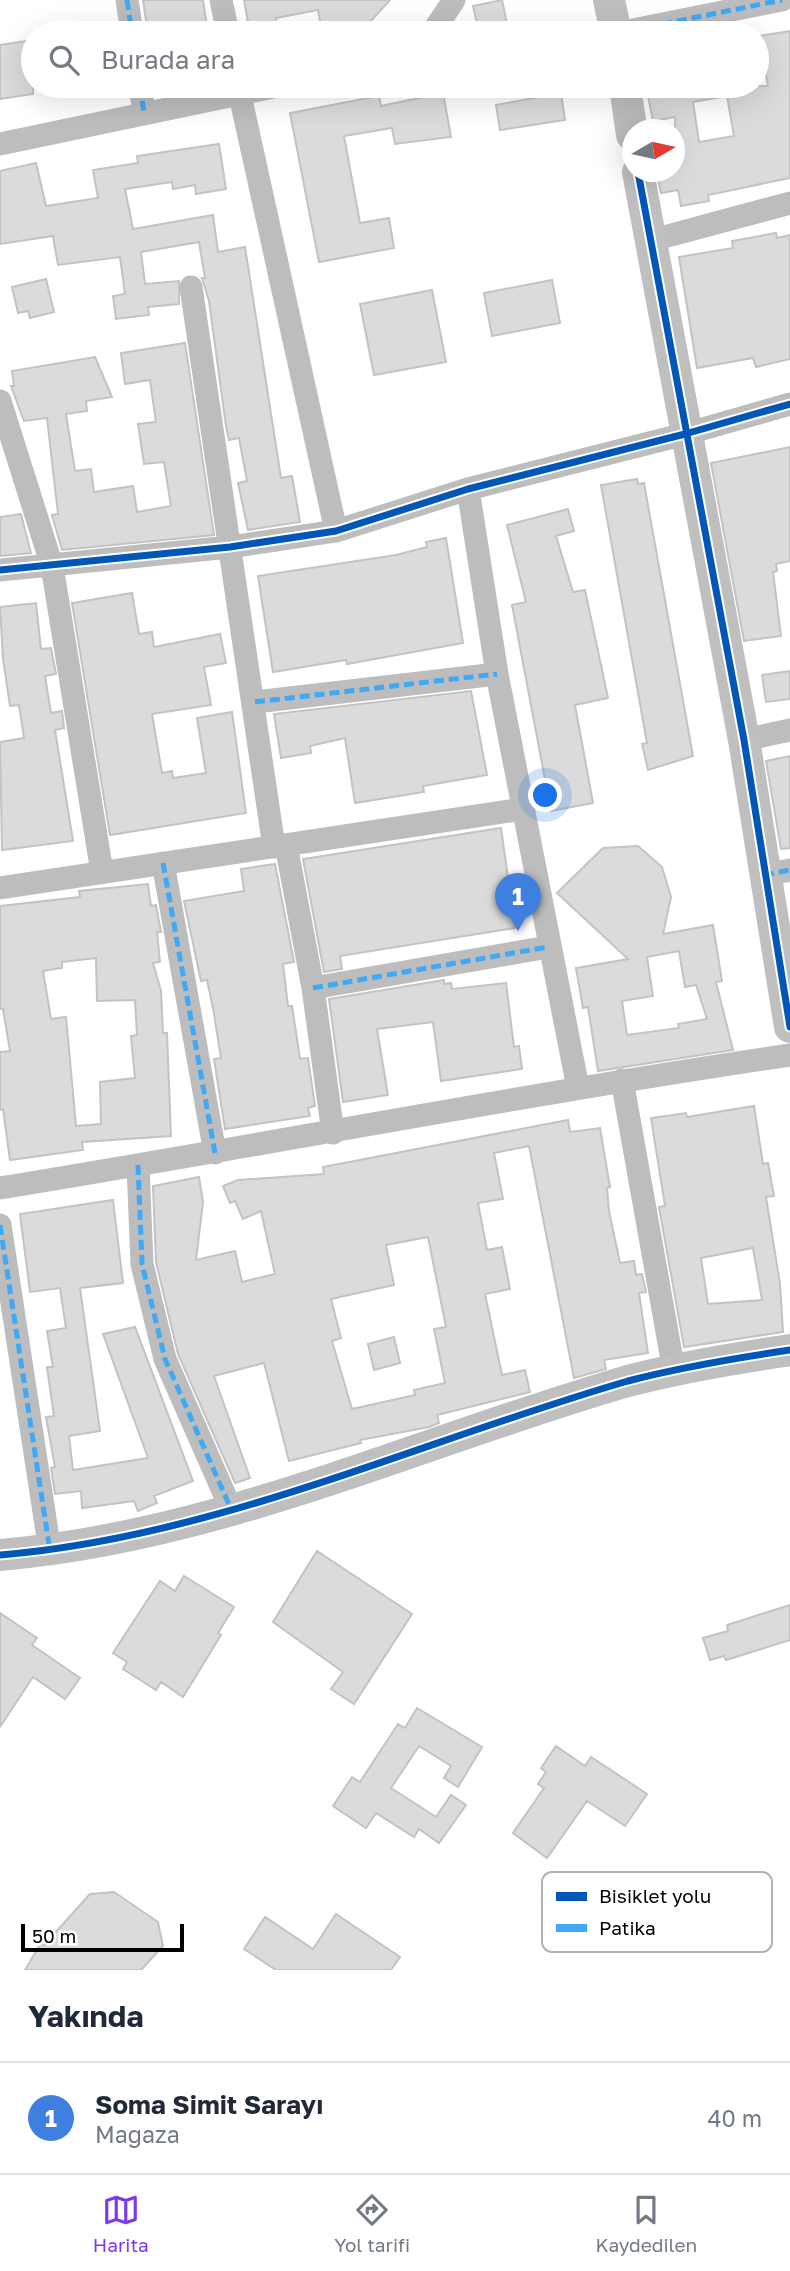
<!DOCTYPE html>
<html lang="tr">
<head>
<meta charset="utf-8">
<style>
	:root { --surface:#fff; --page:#f2f2f3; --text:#1f2937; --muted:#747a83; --line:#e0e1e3; --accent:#7c3aed }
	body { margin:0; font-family:"Golos Text",sans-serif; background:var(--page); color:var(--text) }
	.compass { position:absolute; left:622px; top:119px; width:63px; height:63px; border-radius:50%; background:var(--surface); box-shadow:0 7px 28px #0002; rotate:81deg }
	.scale { position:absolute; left:21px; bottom:18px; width:163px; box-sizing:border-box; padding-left:7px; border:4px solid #000; border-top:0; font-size:19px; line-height:24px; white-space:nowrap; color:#000; -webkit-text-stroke:5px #fff; paint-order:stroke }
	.you { position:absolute; left:546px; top:796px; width:24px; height:24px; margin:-18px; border:5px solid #fff; border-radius:50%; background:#1a73e8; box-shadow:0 0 0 10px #1a73e833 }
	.badge { display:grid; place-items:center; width:46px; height:46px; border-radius:50%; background:var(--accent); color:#fff; font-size:23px; font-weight:700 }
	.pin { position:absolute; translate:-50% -58px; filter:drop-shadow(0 2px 4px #0008) }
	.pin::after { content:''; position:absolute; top:37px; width:24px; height:21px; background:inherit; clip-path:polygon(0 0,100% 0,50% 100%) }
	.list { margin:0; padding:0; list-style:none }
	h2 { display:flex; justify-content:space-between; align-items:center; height:91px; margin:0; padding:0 28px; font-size:30px }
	h2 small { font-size:23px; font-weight:400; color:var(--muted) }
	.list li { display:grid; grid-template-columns:46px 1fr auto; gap:21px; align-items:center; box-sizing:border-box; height:112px; padding:0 28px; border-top:2px solid var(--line) }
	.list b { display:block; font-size:26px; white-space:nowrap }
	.list p { margin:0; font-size:23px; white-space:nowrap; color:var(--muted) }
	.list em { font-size:23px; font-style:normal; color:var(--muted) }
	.icon { flex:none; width:38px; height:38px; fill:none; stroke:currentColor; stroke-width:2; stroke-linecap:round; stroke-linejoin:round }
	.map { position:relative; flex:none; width:790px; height:1970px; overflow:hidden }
	.search { position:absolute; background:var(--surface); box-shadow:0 7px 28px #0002; left:21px; right:21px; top:21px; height:77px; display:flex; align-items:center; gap:18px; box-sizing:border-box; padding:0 24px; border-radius:38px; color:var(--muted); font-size:26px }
	.sheet { height:203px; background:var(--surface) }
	nav { display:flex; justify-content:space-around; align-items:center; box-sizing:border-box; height:98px; border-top:2px solid var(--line); background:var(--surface); font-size:19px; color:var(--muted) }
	nav a { display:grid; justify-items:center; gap:4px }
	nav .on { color:var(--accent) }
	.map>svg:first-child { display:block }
	.building { fill:#dbdbdb; stroke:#c3c3c3; stroke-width:2; fill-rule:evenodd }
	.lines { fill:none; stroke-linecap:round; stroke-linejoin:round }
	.street { stroke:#bdbdbd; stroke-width:23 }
	.secondary { stroke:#bfbfbf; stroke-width:32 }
	.quiet { stroke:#3fa9f5; stroke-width:5; stroke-dasharray:10 5; stroke-linecap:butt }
	.cycleway-casing { stroke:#fff; stroke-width:11 }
	.cycleway { stroke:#0057b8; stroke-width:7 }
	.key { fill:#fff; stroke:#b2b2b2; stroke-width:2 }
	.key-label { font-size:19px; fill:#000 }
</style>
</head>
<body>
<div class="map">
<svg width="790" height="1970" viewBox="0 0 790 1970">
	<rect width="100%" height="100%" fill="#fff"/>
	<path class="building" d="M143 0H203L208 33H148Z
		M244 0H390L360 33H322L318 10 276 18 278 33H250Z
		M502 0 509 33H479L473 6Z
		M790 31V178L708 195 709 201 681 206 678 190 661 193 657 175 675 172V117L653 121 646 86H768L759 36ZM727 96 734 136 699 142 693 102Z
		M33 40V94L0 99V45Z
		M443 93 451 137 395 144 392 128 344 136 360 223 389 218 394 248 319 262 290 113 379 96 381 106Z
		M561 93 565 120 500 130 496 105Z
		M219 144 226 189 196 194 195 185 173 189 172 182 125 189 133 229 213 215 218 252 245 247 281 478 292 476 300 522 248 530 238 483 247 481 239 438 229 440 226 426 209 301 202 278H205L199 242 141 252 145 284 179 281V304L148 307 149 315 116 319 113 296 125 294 120 257 58 265 53 236 0 244V171L36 163 46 206 98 198 93 170 138 163 137 156Z
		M776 233 777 238 790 235V359L756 367 753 358 697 368 679 257 733 248 732 241Z
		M46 279 54 312 30 318 28 311 18 313 12 287Z
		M552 280 560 323 492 336 484 293Z
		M432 290 446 362 374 375 360 304Z
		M185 343 214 535 62 550 52 515 58 514 47 418 24 421 11 386H14L12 371 95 357 112 397 86 401 87 411 66 414 75 471 91 469 94 492 133 486 137 512 171 506 164 462 144 464 138 424 156 422 150 380 125 384 121 353Z
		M790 447V561L776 564 777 571 773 572 781 636 744 641 711 463Z
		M637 479 638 484 644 483 693 756 648 770 642 744 647 743 601 485Z
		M568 509 574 531 556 536 573 592 585 590 608 698 575 705 593 803 551 811 512 605 526 602 507 525Z
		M21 514 31 553 0 556V517Z
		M446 538 463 643 347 664 346 660 273 672 258 576 396 555 427 547 426 542Z
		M132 593 139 634 152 632 154 647 220 634 226 663 204 667 211 705 152 714 162 773 172 771 173 778 206 773 197 718 232 712 246 813 110 835 72 603Z
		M36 603 41 649 51 648 56 674 45 676 51 713 62 711 64 728 55 730 73 841 2 850 0 742 24 738 19 705 10 706 3 659 0 607Z
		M790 671V699L766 702 762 675Z
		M471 691 487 775 423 786 424 792 355 803 345 738 310 746 311 753 281 758 274 714Z
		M790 756V848L781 849 766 761Z
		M501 828 515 928 340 956 342 969 324 972 303 859Z
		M638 846 662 867 671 897 663 934 713 925 722 981 716 982 733 1050 598 1071 588 1007 583 1008 576 968 628 959 557 893 603 848ZM679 951 685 987 696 985 707 1019 678 1024 679 1028 627 1035 622 1001 653 996 647 957Z
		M275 864 294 962 283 964 288 1006H292L300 1059 308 1058 315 1106 308 1108 310 1116 225 1129 214 1059 221 1058 213 1008 207 980 201 981 184 901 244 891 241 869Z
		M148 884 151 906 156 905 161 932H157L160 962 153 963 161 991 163 1033H167L171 1136 82 1142 83 1150 10 1160 3 1109 0 1110V1052L10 1051 3 1009H0V906L80 897 79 891ZM96 958 97 1001 135 1000 137 1035 131 1036 135 1078 100 1082 101 1124 76 1126 66 1017 51 1019 43 971 62 968V962Z
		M444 980V984L451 983 452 989 506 983 514 1047 519 1046 522 1069 441 1081 433 1022 377 1029 388 1095 343 1102 329 999Z
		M754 1106 763 1164 768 1163 774 1196 766 1197 780 1284 783 1332 684 1347 659 1207 665 1206 651 1118 686 1113 687 1117ZM753 1248 762 1300 708 1304 701 1258Z
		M568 1120 570 1132 600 1128 610 1187 607 1188 609 1211 620 1263 634 1261 636 1275 642 1274 646 1292 639 1293 648 1353 604 1360 606 1369 574 1378 529 1146 494 1153 503 1199 478 1203 487 1250 502 1247 510 1289 485 1294 502 1375 525 1370 530 1392 437 1415 439 1423 429 1427 360 1440 361 1443 289 1461 264 1363 214 1376 250 1478 235 1483 178 1354 156 1262 153 1186 199 1177 203 1202 196 1260 235 1251 242 1282 275 1274 261 1211 243 1219 235 1201 230 1203 223 1186 238 1180 324 1174 323 1167ZM428 1237 446 1327 434 1329 445 1383 414 1390 415 1395 352 1409 332 1341 341 1338 331 1299 394 1285 386 1245Z
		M113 1200 123 1283 80 1288 100 1431 69 1436 73 1470 148 1458 103 1334 135 1327 193 1481 154 1496 157 1503 138 1511 134 1501 82 1508 81 1491 55 1494 51 1468 55 1467 46 1417 54 1416 47 1367H53L47 1331 66 1328 60 1288 30 1292 20 1214Z
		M394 1337 400 1363 374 1370 368 1344Z
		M317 1551 412 1614 354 1704 331 1689 343 1672 273 1622Z
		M184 1576 234 1607 218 1633 221 1635 183 1697 161 1682 156 1690 123 1669 127 1662 113 1653 160 1581 175 1591Z
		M790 1605V1640L726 1660 724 1656 710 1660 703 1638 728 1631 727 1625Z
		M0 1613 37 1638 32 1645 80 1678 65 1699 33 1677 0 1727Z
		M417 1708 482 1747 458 1787 444 1778 451 1766 419 1746 391 1788 436 1817 451 1795 466 1805 439 1843 419 1829 414 1837 376 1813 366 1828 333 1806 352 1777 360 1782 398 1724 405 1728Z
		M556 1746 585 1766 591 1757 647 1794 625 1826 587 1801 547 1858 513 1833 544 1788 538 1784 546 1772 541 1768Z
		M114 1892 158 1922 163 1946 141 1970H25L41 1943 44 1945 90 1894Z
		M336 1914 400 1957 391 1970H276L244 1949 265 1917 313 1949Z"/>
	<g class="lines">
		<path class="street" d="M127 0 132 33
			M221 0 228 33
			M432 33 454 0
			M618 33 782 0
			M140 86 144 113
			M238 86 336 531
			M0 144 278 86
			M649 241 790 203
			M191 287 274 847
			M0 401 52 566 102 872
			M468 489 497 674 578 1088
			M0 570 230 547 336 531 468 489 685 434 790 404
			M255 702 497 674
			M744 740 790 730
			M286 845 313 988 333 1133
			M163 863 215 1153
			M764 875 790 870
			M0 888 523 809
			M313 988 548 947
			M622 1080 674 1371
			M138 1165 142 1264 165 1359 231 1509
			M0 1188C264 1145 526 1094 790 1055
			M0 1225 50 1551"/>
		<path class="secondary" d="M609 0 616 33
			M625 86 632 135
			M638 172 744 740 790 1027
			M0 1555C217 1537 420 1441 628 1381 681 1367 736 1358 790 1350"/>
		<path class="quiet" d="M127 0 132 33
			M618 33 782 0
			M140 86 144 113
			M255 702 497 674
			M163 863 215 1153
			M764 875 790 870
			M313 988 548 947
			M138 1165 142 1264 165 1359 231 1509
			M0 1225 50 1551"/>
		<defs>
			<path id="cycleway" d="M638 172 744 740 790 1027
				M0 570 230 547 336 531 468 489 685 434 790 404
				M0 1555C217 1537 420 1441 628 1381 681 1367 736 1358 790 1350"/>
		</defs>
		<use href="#cycleway" class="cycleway-casing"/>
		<use href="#cycleway" class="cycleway"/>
	</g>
	<rect x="542" y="1872" width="230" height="80" rx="10" class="key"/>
	<rect x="556" y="1892" width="31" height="9" fill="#0057b8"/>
	<rect x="556" y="1924" width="31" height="8" fill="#3fa9f5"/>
	<g class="key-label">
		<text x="599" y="1903">Bisiklet yolu</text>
		<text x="599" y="1935">Patika</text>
	</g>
</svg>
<svg class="compass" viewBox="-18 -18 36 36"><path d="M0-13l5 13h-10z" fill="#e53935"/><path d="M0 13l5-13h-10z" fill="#747a83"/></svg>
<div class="scale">50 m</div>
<div class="you"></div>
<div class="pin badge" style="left:518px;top:931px;background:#3f7fe0">1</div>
<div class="search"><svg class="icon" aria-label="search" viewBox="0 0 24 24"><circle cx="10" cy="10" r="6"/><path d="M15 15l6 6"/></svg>Burada ara</div>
</div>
<section class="sheet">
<h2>Yakında<small></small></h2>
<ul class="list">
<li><span class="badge" style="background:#3f7fe0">1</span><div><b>Soma Simit Sarayı</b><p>Mağaza</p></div><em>40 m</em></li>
</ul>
</section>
<nav>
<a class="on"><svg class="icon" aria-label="map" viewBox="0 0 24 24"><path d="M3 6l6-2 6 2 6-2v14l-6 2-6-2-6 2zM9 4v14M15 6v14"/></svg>Harita</a>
<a><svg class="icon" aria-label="directions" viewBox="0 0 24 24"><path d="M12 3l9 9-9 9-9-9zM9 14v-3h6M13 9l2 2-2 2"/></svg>Yol tarifi</a>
<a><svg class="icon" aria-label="saved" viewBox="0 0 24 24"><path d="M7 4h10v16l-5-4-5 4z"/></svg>Kaydedilen</a>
</nav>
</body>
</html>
